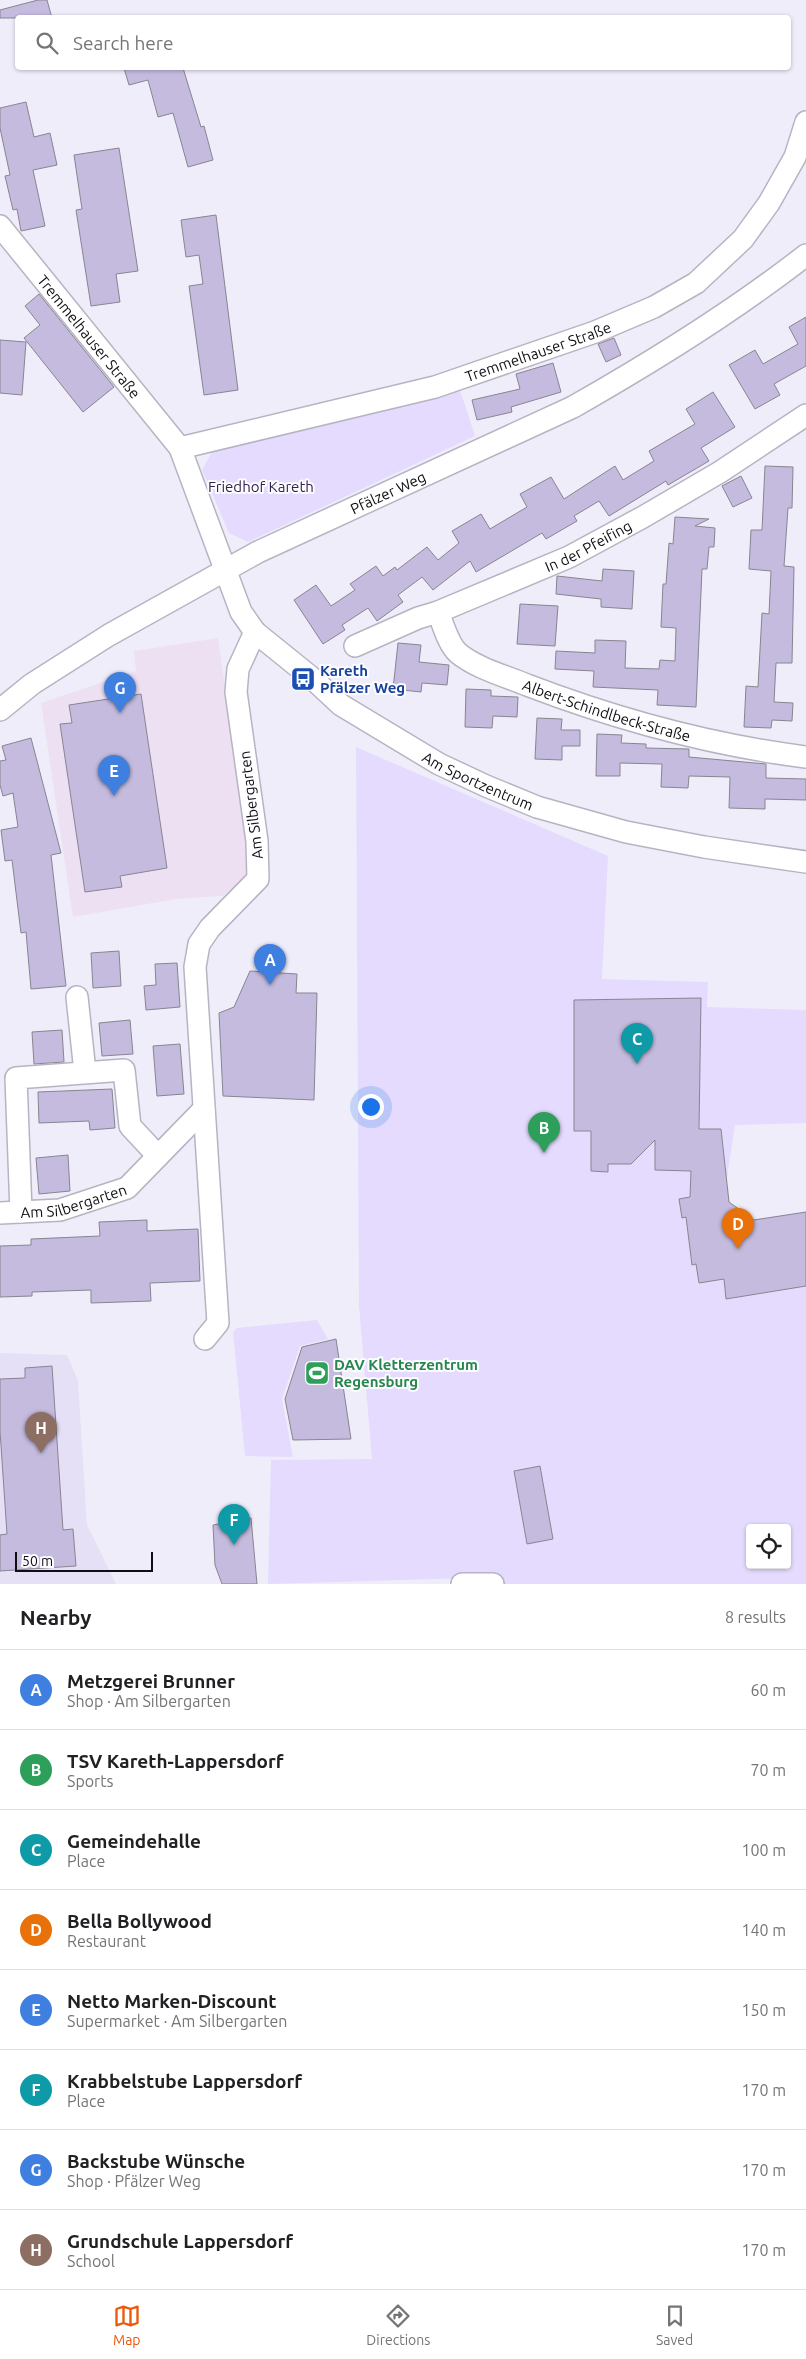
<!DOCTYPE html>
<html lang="en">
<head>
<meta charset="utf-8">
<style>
	:root { --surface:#fff; --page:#f6f6f6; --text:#202124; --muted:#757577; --line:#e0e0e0; --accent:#ea580c }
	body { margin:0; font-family:Ubuntu,sans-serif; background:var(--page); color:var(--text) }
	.controls { position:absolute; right:15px; bottom:15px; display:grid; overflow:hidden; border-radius:5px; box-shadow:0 1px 4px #0004 }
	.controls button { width:45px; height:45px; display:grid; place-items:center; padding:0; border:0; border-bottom:1px solid var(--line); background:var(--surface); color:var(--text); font:25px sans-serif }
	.scale { position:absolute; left:15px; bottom:12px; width:138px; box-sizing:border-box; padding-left:5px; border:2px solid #0f0e13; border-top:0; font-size:14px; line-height:18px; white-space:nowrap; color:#0f0e13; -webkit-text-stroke:4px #fdfcff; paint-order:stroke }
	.you { position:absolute; left:370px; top:1106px; width:18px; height:18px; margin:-12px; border:4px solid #fff; border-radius:50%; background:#1a73e8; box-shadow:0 0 0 8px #1a73e833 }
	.badge { display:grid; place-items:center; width:32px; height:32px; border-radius:50%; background:var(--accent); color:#fff; font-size:16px; font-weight:700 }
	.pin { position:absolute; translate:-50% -41px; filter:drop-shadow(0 1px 2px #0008) }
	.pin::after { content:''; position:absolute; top:26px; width:18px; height:15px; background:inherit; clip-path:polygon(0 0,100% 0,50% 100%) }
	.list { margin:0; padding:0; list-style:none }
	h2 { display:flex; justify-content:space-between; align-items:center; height:65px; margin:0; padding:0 20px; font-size:21px }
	h2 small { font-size:16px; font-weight:400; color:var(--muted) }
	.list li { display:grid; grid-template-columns:32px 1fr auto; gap:15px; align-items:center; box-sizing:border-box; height:80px; padding:0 20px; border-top:1px solid var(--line) }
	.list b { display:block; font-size:19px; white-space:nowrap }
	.list p { margin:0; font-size:16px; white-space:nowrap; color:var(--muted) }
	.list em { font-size:16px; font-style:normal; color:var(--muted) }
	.icon { flex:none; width:28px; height:28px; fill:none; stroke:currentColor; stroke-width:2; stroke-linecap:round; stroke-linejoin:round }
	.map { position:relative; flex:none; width:806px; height:1584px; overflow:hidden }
	.search { position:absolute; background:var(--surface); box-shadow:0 1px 4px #0004; left:15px; right:15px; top:15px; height:55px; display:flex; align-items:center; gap:12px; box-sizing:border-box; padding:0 18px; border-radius:5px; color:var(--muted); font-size:19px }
	.sheet { height:705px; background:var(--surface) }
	nav { display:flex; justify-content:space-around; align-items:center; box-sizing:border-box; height:70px; border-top:1px solid var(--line); background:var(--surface); font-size:14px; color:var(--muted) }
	nav a { display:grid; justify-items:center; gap:2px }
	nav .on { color:var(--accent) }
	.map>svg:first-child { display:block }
	.commercial { fill:#eee0f3 }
	.built { fill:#e5e0f5 }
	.green { fill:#e4dbfe; fill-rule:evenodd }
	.building { fill:#c4bbdf; stroke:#888591 }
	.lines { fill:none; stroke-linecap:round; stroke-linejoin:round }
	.minor-casing { stroke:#b7b4c2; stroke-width:24 }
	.minor { stroke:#fff; stroke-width:21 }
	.labels { text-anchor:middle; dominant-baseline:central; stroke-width:4; stroke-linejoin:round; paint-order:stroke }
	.street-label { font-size:15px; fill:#0f0e13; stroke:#fdfcff }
	.park-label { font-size:15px; fill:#332351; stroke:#fdfcff }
	.transit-label { font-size:15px; font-weight:bold; fill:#164399; stroke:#fdfcff; text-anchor:start }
	.leisure-label { font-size:15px; font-weight:bold; fill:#27864d; stroke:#fdfcff; text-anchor:start }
</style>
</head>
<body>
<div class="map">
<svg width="806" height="1584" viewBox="0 0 806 1584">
	<rect width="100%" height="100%" fill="#f0edfb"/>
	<path class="commercial" d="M218 638 251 867 241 882 222 896 176 899 73 917 41 703 136 671 134 651Z"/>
	<path class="built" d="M0 1353 67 1355 78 1381 87 1525 116 1584H0Z"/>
	<path class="green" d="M460 390 475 436 248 542 229 533 202 470 212 452Z
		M356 747 608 856 602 979 708 982 707 1007 806 1010V1123L735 1125 720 1224 806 1212V1584H503L501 1577 268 1584 271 1460 372 1459 359 1305ZM750 1528H787V1565H750Z
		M317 1320 328 1339 300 1346 282 1399 293 1457 245 1456 233 1332 237 1328Z"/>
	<path class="building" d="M38 0H47L52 18H0V10Z
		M124 68H183L201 127 204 126 213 160 188 167 173 113 158 117 148 80 129 85Z
		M26 102 34 137 50 133 57 165 33 170 45 226 21 231 17 209 13 210 5 176 10 175 0 128V108Z
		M119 148 138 271 116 274 120 302 91 306 76 210 82 209 74 155Z
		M216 215 238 390 204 395 189 286 203 284 199 255 186 257 181 220Z
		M39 294 114 387 83 412 24 338 40 325 25 306Z
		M806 317V366L774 384 780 395 755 409 729 365 755 350 763 364 798 344 789 327Z
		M614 338 621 355 606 362 598 344Z
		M0 340 26 342 22 395 0 393Z
		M553 363 561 392 511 407 512 412 477 420 472 400 520 389 516 374Z
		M713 392 735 427 701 448 709 461 668 485 666 481 609 516 599 501 574 516 577 521 546 539 542 533 476 572 470 561 433 590 422 577 398 595 403 602 377 621 368 608 342 625 345 630 323 644 294 600 316 585 331 606 355 590 350 584 376 566 383 576 395 567 397 570 427 547 438 560 459 543 452 531 481 514 490 529 527 507 520 494 551 477 564 499 615 466 623 480 654 461 649 451 695 424 686 409Z
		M765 466 793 467 792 508H788L784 566 794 567 792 663H776L774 702 793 703 792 721 772 720 771 728 744 727 746 686 758 687 762 613 769 614 771 571 749 569 751 530H762Z
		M741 476 752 498 733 507 722 486Z
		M675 517 709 519 695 526 715 528 714 547H709L707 569H702L696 707 657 705 658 690 593 687 594 671 555 669 556 651 595 653V640L626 641 625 668 659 669 660 660 675 661 676 628 661 627 663 584H666L669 543 673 544Z
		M603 569 634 571 632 609 601 607V599L556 594 557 576 602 581Z
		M520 604 558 606 555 646 517 644Z
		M398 643 421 645 419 662 449 665 447 685 422 683 421 692 393 689Z
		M466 689 491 690V696L518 697 517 717 493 716 492 728 465 727Z
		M141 694 167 868 120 876 122 887 85 892 60 724 72 723 69 705Z
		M537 718 562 719 561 730H580V746H562V760L535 759Z
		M597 734 622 735 621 743 646 744V748L689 749V757L766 764V778L806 779V800L765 799V809L729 808 730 777 689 776 688 788 661 787 662 764 620 763V776H596Z
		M31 738 61 853 51 855 66 986 31 989 26 932 21 933 12 860 5 861 1 830 18 827 13 793 3 796 0 785V761L6 760 2 746Z
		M119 951 121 986 93 988 91 953Z
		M177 963 180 1007 146 1010 144 986 156 985 155 964Z
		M250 971 297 974 296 993H317L314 1100 223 1096 219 1013 234 1007Z
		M701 998 699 1129H721L729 1202 754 1220 806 1212V1286L726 1299 724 1279 699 1283 696 1264 692 1265 686 1217 682 1218 679 1199 690 1197 691 1171 655 1170V1140L631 1164H608V1172L591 1171V1131H574V1000Z
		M130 1020 133 1054 102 1056 99 1023Z
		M62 1030 64 1062 34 1064 32 1032Z
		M180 1044 184 1094 157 1096 153 1046Z
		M112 1089 115 1128 90 1130 89 1121 39 1123 38 1092Z
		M68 1155 70 1191 39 1194 36 1158Z
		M147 1220V1231L198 1229 200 1281 150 1283 151 1301 91 1303V1290L32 1292V1296L0 1297V1246L31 1245V1239L100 1236 99 1222Z
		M336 1339 351 1439 293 1440 285 1399 302 1347Z
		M52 1366 63 1530 73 1529 76 1566 0 1571V1535L7 1534 0 1431V1379L25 1378V1368Z
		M540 1466 553 1539 527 1544 514 1471Z
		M251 1518 257 1584H222L215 1565 213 1525Z"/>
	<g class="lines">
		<defs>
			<g id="minor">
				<path id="s1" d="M0 226 180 448 241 612 255 632 312 678 341 705 439 764 486 786 537 807 626 832 704 847 806 862"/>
				<path id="s2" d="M180 448 435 387 595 332 654 307 696 283 743 239 769 203 795 157 806 122"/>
				<path id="s3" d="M438 612C443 624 448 644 458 653 476 668 505 676 527 685 616 719 711 745 806 757"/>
				<path id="s4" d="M355 646 418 618 438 612 569 557 643 517 720 472 806 415"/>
				<path id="s5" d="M0 710 32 684 109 635 258 552 573 407C654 361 733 312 806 255"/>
				<path d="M77 997 85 1072"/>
				<path d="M21 1212 16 1078 124 1070 130 1126 158 1156"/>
				<path id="s6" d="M0 1213 60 1210 127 1188 204 1109"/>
				<path d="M205 1339 218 1323 195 967 199 944 210 928 258 879 257 841 236 692 238 669 255 632"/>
				<path d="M462 1584H493"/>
			</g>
		</defs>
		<use href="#minor" class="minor-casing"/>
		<use href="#minor" class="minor"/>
	</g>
	<defs>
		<symbol id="bus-square" viewBox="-11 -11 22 22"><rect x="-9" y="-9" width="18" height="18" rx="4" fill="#1a4fb4" stroke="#fdfcff"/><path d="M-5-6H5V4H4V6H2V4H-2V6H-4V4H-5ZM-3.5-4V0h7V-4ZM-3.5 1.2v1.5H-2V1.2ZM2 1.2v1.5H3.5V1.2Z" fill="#fff"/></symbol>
		<symbol id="stadium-square" viewBox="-11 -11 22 22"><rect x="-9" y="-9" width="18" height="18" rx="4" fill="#2e9e5b" stroke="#fdfcff"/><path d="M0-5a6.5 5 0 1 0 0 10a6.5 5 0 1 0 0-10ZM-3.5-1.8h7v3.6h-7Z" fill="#fff"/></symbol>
	</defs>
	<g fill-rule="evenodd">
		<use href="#bus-square" x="289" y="665" width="28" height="28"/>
		<use href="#stadium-square" x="303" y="1359" width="28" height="28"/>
	</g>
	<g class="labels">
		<g class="street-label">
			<text stroke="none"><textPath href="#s1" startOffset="142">Tremmelhauser Straße</textPath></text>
			<text stroke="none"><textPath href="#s2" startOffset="371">Tremmelhauser Straße</textPath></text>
			<text stroke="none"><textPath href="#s5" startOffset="446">Pfälzer Weg</textPath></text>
			<text stroke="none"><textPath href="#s4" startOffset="254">In der Pfeifing</textPath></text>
			<text stroke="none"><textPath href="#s3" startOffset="206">Albert-Schindlbeck-Straße</textPath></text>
			<text stroke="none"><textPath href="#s1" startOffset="755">Am Sportzentrum</textPath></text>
			<text transform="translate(251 805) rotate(-97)">Am Silbergarten</text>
			<text stroke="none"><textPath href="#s6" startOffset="75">Am Silbergarten</textPath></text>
		</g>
		<g class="park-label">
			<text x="261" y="486">Friedhof Kareth</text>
		</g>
		<g class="transit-label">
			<text x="320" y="670">Kareth<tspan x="320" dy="17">Pfälzer Weg</tspan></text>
		</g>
		<g class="leisure-label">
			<text x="334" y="1364">DAV Kletterzentrum<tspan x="334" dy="17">Regensburg</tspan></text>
		</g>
	</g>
</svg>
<div class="controls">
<button><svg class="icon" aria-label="locate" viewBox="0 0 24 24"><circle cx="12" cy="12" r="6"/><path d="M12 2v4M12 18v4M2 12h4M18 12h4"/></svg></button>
</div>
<div class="scale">50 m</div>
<div class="you"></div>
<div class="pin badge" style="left:270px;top:985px;background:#3f7fe0">A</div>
<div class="pin badge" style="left:544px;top:1153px;background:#2e9e5b">B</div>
<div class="pin badge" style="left:637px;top:1064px;background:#0f9aa8">C</div>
<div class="pin badge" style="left:738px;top:1249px;background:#e8710a">D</div>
<div class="pin badge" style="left:114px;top:796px;background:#3f7fe0">E</div>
<div class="pin badge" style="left:234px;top:1545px;background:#0f9aa8">F</div>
<div class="pin badge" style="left:120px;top:713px;background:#3f7fe0">G</div>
<div class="pin badge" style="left:41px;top:1453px;background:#8d6e63">H</div>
<div class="search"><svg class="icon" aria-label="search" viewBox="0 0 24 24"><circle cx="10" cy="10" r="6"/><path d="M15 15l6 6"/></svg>Search here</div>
</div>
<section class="sheet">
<h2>Nearby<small>8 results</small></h2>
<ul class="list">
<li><span class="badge" style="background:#3f7fe0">A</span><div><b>Metzgerei Brunner</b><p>Shop · Am Silbergarten</p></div><em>60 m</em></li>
<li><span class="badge" style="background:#2e9e5b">B</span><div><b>TSV Kareth-Lappersdorf</b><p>Sports</p></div><em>70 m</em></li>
<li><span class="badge" style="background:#0f9aa8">C</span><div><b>Gemeindehalle</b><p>Place</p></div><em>100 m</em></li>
<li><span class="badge" style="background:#e8710a">D</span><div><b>Bella Bollywood</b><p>Restaurant</p></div><em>140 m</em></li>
<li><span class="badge" style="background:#3f7fe0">E</span><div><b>Netto Marken-Discount</b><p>Supermarket · Am Silbergarten</p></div><em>150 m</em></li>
<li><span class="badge" style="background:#0f9aa8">F</span><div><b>Krabbelstube Lappersdorf</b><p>Place</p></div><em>170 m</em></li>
<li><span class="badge" style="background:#3f7fe0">G</span><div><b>Backstube Wünsche</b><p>Shop · Pfälzer Weg</p></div><em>170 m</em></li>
<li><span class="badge" style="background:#8d6e63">H</span><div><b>Grundschule Lappersdorf</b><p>School</p></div><em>170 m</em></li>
</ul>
</section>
<nav>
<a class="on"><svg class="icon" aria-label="map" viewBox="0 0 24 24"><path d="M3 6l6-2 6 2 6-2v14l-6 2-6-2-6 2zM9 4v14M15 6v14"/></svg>Map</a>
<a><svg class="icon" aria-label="directions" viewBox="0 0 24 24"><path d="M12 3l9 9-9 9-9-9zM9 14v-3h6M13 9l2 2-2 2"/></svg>Directions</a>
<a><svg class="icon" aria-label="saved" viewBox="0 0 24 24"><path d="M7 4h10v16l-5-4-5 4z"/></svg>Saved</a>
</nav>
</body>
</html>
